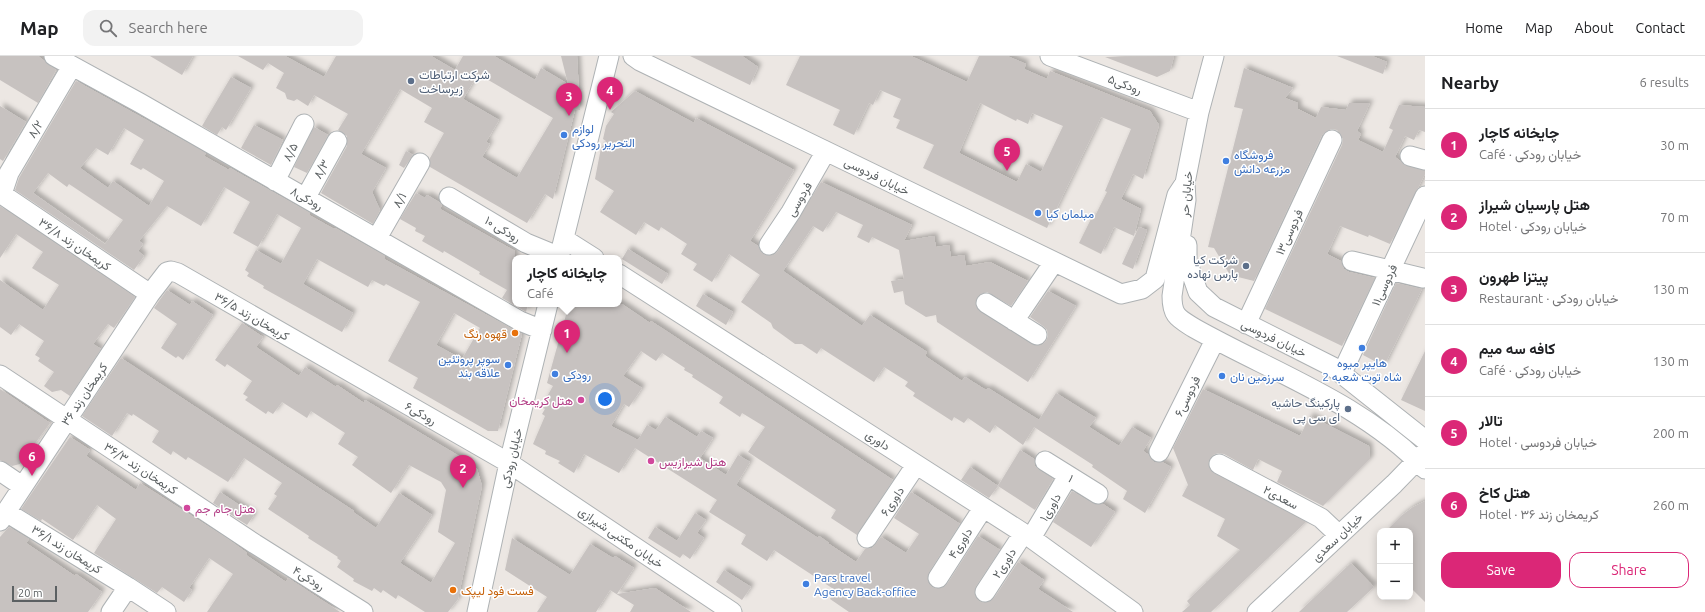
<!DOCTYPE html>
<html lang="en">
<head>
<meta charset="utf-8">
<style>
	:root { --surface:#fff; --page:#f2f2f2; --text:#202124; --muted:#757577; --line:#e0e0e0; --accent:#db2777 }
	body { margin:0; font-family:Ubuntu,Vazirmatn,sans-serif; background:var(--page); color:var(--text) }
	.controls { position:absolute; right:12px; bottom:12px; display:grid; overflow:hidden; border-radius:8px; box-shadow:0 2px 10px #0003 }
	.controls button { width:36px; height:36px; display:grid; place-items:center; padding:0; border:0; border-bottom:1px solid var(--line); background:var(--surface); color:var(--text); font:20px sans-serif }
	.scale { position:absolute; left:12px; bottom:10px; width:45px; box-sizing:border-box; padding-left:4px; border:2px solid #5b6062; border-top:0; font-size:11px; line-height:14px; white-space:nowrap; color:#5b6062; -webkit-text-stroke:3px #fff; paint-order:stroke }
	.you { position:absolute; left:605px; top:343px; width:14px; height:14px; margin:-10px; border:3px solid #fff; border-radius:50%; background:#1a73e8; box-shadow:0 0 0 6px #1a73e833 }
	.badge { display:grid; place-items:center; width:26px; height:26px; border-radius:50%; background:var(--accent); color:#fff; font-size:13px; font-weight:700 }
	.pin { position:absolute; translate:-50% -33px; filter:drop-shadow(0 1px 2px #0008) }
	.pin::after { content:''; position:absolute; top:21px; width:14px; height:12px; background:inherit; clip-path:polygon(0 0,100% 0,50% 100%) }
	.popup { position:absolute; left:512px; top:199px; width:110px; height:52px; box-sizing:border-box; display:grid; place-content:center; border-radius:8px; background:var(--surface); filter:drop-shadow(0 1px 3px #0005); font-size:13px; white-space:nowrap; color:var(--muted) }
	.popup b { font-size:15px; color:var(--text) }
	.popup::after { content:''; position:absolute; left:50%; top:100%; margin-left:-8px; border:8px solid transparent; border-top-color:var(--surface) }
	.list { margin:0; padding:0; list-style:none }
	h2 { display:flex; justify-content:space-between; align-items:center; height:52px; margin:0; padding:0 16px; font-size:17px }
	h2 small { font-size:13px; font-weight:400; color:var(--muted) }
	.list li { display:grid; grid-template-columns:26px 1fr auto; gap:12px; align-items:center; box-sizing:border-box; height:72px; padding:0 16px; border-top:1px solid var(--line) }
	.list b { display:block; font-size:15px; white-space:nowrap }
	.list p { margin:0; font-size:13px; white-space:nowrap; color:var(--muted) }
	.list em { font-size:13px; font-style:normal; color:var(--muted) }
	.actions { display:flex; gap:8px; padding:12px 16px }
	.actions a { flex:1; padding:9px 0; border:1px solid var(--accent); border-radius:12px; text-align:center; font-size:14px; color:var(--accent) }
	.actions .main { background:var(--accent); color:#fff }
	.icon { flex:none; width:22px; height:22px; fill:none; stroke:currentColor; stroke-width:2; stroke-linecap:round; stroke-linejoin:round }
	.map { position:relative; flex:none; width:1425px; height:556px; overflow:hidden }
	header { display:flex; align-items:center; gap:24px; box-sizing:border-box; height:56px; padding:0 20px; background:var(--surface); border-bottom:1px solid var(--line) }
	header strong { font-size:19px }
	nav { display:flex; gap:22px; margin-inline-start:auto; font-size:14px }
	.search { width:280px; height:36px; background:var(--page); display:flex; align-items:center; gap:10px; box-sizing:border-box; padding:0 14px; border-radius:12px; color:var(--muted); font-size:15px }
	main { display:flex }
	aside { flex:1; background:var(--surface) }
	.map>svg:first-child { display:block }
	.building { fill:#c7c2c0; fill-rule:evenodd; filter:url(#shadow) }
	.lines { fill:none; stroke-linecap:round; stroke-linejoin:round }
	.minor-casing { stroke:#aeb2b4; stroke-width:21 }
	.minor { stroke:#fff; stroke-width:19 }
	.service-dot { fill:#5c6f8a; stroke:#fff; stroke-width:1.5 }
	.shop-dot { fill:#3f7fe0; stroke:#fff; stroke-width:1.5 }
	.food-dot { fill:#e8710a; stroke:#fff; stroke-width:1.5 }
	.hotel-dot { fill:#d1479c; stroke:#fff; stroke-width:1.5 }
	.labels { text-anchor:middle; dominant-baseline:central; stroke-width:3; stroke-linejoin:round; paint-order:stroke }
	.service-label { font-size:12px; fill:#4e5e75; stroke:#fff; text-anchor:end }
	.street-label { font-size:12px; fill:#5b6062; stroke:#fff }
	.shop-label { font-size:12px; fill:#366cbe; stroke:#fff; text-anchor:start }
	.food-label { font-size:12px; fill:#c56008; stroke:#fff; text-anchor:end }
	.hotel-label { font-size:12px; fill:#b23c85; stroke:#fff; text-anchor:start }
</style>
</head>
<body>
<header>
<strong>Map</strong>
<div class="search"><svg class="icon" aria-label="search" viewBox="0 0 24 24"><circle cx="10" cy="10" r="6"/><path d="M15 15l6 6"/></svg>Search here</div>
<nav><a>Home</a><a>Map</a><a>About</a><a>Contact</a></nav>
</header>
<main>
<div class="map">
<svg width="1425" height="556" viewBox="0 0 1425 556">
	<defs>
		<filter id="shadow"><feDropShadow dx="3.5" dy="-3.5" stdDeviation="2" flood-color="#0004"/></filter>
	</defs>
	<rect width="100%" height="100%" fill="#ece7e3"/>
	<path class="building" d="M0 0H38L56 14 38 47 0 24Z
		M150 0H193L182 19Z
		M238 0H285L324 21 336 0H431L455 14 463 0H494L535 24 541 12 568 28 561 0H577L580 54H575L553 143 545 138 527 167 430 111V102L444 77 424 66 432 52 400 33 361 98 386 112 372 136 380 154 373 168 321 137 347 90V80L338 74 348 58 314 39 308 50 297 43 294 45 287 43 285 37 276 32 284 17 268 7 263 14ZM478 18 553 62 517 122 482 101 490 88 486 86 499 64 463 43Z
		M690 0H742L758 11 750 29Z
		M800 0H911L967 26 979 0H1007L1026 8 1024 13 1047 23 1050 15 1150 55 1159 69 1143 123 1133 118 1121 143 1141 153 1134 180 1114 171 1101 198 1079 187 1092 161 1094 162 1107 136 1105 135 1131 73 1101 61 1047 172 923 112 934 89 896 72 900 64 893 61 901 43 880 34 873 49 869 47 854 79 833 69 840 54 786 29ZM980 47 1016 65 1017 63 1028 68 1032 57 1063 70 1041 116 1026 108 1017 126 959 97Z
		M1174 0 1170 15 1157 21 1105 1Z
		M1337 0H1372L1387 6 1383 18Z
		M1244 12 1293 32 1285 42 1298 47V53L1316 62 1321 51 1346 54 1349 47H1370L1357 75 1361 78 1358 84 1383 96 1393 74 1389 72 1399 49 1425 51V76L1419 74 1414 84 1405 80 1395 101 1407 110 1425 115V118L1390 188 1369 179 1368 181 1340 170 1327 198 1341 205 1344 213 1349 216 1375 222 1342 290 1265 253 1342 89 1343 83 1337 74 1331 73 1322 79 1254 225 1230 219 1214 192 1208 191 1243 53 1234 51Z
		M231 21 251 32 226 74 222 71 217 79 202 70Z
		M76 25 206 97 204 100 229 114 230 112 310 157 309 159 334 173 335 172 385 200 384 203 522 278 498 375H488L413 332 418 322 388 305 420 246 386 228 384 230 372 224 368 231 317 203 303 228 353 257 342 276 263 232 264 230 247 220 249 217 245 214 256 194 281 208 301 172 277 158 258 191 233 177 250 146 224 131 201 170 167 150 139 185 143 188 138 195 144 200 134 214 15 134 19 122ZM124 72 144 84 130 108 141 114 143 112 164 125 149 150 113 125 108 132 80 112 96 92 108 99ZM48 117 67 131 69 128 123 164 105 188 33 137ZM454 257 480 272 462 303 436 289Z
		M635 35 694 67 696 62 794 114 750 185 758 190 763 198 774 199 778 195 821 126 912 169 904 185 934 180 936 191 949 189 951 201 964 199 966 210 990 206 1028 225 1011 250 987 236 981 238 977 242 975 247 980 256 1031 288 1042 289 1046 285 1048 280 1047 274 1043 270 1030 261 1048 235 1076 250 1028 326 937 266 936 259 926 261 905 248 903 235 894 237 891 225 904 223 899 194 872 181 869 187 857 181 863 169 836 156 823 176 813 170 783 215 862 270 870 259 927 296 925 300 962 325 965 321 986 334 988 332 1039 364 1056 337 1096 362 1089 371 1119 390 1132 371 1151 382 1143 395 1149 399 1154 406H1162L1171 411 1145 457 1123 443 1127 435 1092 411 1093 409 1034 371 1023 389 995 369 990 377 968 362 964 367 954 361 952 365 913 340 915 337 905 330 908 326 884 311 874 326 821 292 817 298 802 288H795L773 272 771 267 741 246 760 219 729 198 712 226 693 214 697 208 681 198 687 188 661 171 659 175 644 166 636 179 600 156 614 135 595 123 601 92 606 85 603 83 606 70 614 58 611 56Z
		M0 50 26 66 3 105 0 103Z
		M254 69 283 84 271 109 241 92Z
		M314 71 328 79 307 117 294 111Z
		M406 95 413 99 404 112 399 109Z
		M416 137 425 142 427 139 439 146 442 149 440 153 515 195V248H528L526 256 502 242 507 234 479 218 480 216 444 195 443 197 422 185 425 180 415 175 416 172 400 163Z
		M0 150 135 241 114 272 108 268 93 288 101 293 70 340 61 334 52 336 44 330 54 316 38 305 40 302 35 299 44 285 19 268 11 279 0 271V224L43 254 59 229 32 212 43 196 16 178 0 202Z
		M1139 171 1147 174 1133 213 1122 208Z
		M628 193 668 218 662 228 622 203Z
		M1396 227 1422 233 1384 310 1363 299Z
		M167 234 190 249 192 245 213 259 183 304 178 300 176 302 161 292 177 268 154 252Z
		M703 238 733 256 726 269 696 250Z
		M569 248H622L650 267 651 265 893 424 857 479 831 462 836 454 748 396 765 371 742 357 740 361 719 347 723 341 692 321 693 319 684 314 685 312 662 297 656 305 641 295 623 320 642 332 629 351 624 348 611 370 638 384 647 369 656 374 665 361 697 381 701 375 713 382 700 402 726 419 738 399 750 406 736 429 818 482 819 480 829 487V488L856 506 865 493 872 492 881 481 906 497 919 478 894 462 911 436 960 468 929 516 928 527 932 531 938 533 947 528 978 480 1000 494 976 530 974 536 979 545 985 547 994 542 1018 506 1044 524 1038 533 1073 556H849L830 543 835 534 774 494 767 505 741 488 746 479 709 456 717 444 635 392 619 417 584 398 574 417 558 407 560 405 545 398 546 395 533 388 545 360 542 358 545 353 541 351 553 330 547 327Z
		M242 267 263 281 256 291 299 320 305 311 336 331 337 329 364 347 365 344 469 406 477 413 482 430 458 543 448 556H425L398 539 396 543 383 534 381 537 374 532 372 535 353 525 354 523 337 511 341 505 337 502 338 501 308 482 309 480 268 453 277 440 274 438 282 427 244 402 228 426 188 401 186 404 173 395 171 399 152 386 159 375 133 358 132 360 127 357 112 380 82 360 121 302 354 455 353 456 376 472 399 437 432 459 400 507 431 527 455 487 438 476 446 434 441 426 409 409 391 437 352 409 358 401 338 388 345 377 311 355 307 362 282 346 273 358 268 355 266 358 245 344 248 341 243 338 252 325 227 308 225 311 215 304Z
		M1425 295V355L1401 344Z
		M0 333 50 367 20 408 12 410 0 404Z
		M1203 333 1300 380 1310 360 1369 390 1370 403 1323 450 1277 426 1282 415 1258 403 1253 414 1224 398 1218 397 1213 399 1208 408 1210 413 1214 417 1306 466 1211 556H1182L1190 549 1187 545 1240 494 1217 480 1225 463 1182 440 1188 429 1173 392Z
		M70 381 90 394 86 400 136 434 140 427 228 483 247 497 246 499 286 526 288 522 340 556H207L233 518 209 502 189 532 192 534 184 546 162 531 157 537 94 497 116 463 97 449 73 484 42 463 41 465 21 453Z
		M1020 394 1034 403 1035 410 1039 414 1053 423 1035 454 998 430Z
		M970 411 998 430 989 442 961 424Z
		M1072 435 1092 447 1103 448 1115 456 1091 491 1053 466Z
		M220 436 254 459 247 469 213 447Z
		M1425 445V546L1410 531V475H1386L1401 460 1413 451Z
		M695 457 706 464 697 477 704 482 690 503 683 498 680 502 648 482 655 471 677 485Z
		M9 471 29 483 26 487 75 520 76 518 102 536 88 556H0V481Z
		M512 482 570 519 590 488 613 502 615 500 634 512 617 538 655 532 691 556H630L634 549 610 534 596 556H537L547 541 505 514Z
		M1351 507 1374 531 1347 556H1299Z
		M724 514 751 531 742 544 716 526Z"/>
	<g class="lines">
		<defs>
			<path id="minor" d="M54 0 140 47 520 265 542 274
				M633 0 640 5 1121 238 1142 233 1155 223 1177 139 1185 127
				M1050 0 1199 56
				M1214 0 1199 56 1185 127 1186 144 1172 240C1172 260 1178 262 1194 272 1272 316 1362 347 1425 413
				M1410 100 1425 104
				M275 125 304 68
				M0 137 150 238
				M2 138 9 117 72 10
				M306 141 337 85
				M449 141 526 187 560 201
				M377 182 420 107
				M564 183 594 202
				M769 189 791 156 826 95
				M1187 189V205L1198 236 1214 251 1333 311 1425 384
				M559 202 609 0
				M1352 205 1423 222
				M619 218 1031 482 1133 556
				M986 247 1037 279
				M1014 265 1054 206
				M1246 268 1332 84
				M1342 317 1425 140
				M0 319 255 488 363 556
				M1159 396 1215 284
				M1045 405 1098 438
				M1219 408 1321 462 1339 479
				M0 415 22 430
				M6 456 128 531 166 556
				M0 465 150 238 167 216 171 215 178 217 509 407 732 556
				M867 482 916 409
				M1031 482 1068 420
				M938 522 983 452
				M985 536 1023 478
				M111 556 128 531
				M477 556 509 407 548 248
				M1257 556 1394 428 1425 396"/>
		</defs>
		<use href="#minor" class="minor-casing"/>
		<use href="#minor" class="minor"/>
	</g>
	<g class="service-dot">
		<circle cx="411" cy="25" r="4"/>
		<circle cx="1246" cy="210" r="4"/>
		<circle cx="1348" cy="353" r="4"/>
	</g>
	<g class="shop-dot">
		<circle cx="564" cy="79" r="4"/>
		<circle cx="1226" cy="105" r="4"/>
		<circle cx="1038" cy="157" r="4"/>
		<circle cx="1362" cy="292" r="4"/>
		<circle cx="508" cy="309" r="4"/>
		<circle cx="555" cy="318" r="4"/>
		<circle cx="1222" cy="320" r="4"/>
		<circle cx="806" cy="528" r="4"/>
	</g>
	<g class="food-dot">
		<circle cx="515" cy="277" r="4"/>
		<circle cx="453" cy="534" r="4"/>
	</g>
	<g class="hotel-dot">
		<circle cx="581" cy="344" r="4"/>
		<circle cx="651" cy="405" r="4"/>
		<circle cx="187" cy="452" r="4"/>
	</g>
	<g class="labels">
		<g class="service-label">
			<text x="419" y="18" text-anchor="start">شرکت ارتباطات<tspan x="419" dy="14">زیرساخت</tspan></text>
			<text x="1238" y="203">شرکت کیا<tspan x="1238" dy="14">پارس نهاده</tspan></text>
			<text x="1340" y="346">پارکینگ حاشیه<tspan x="1340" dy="14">ای سی پی</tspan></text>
		</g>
		<g class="street-label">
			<text transform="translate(1125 28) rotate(21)">رودکی۵</text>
			<text transform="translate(35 73) rotate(-59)">۸/۲</text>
			<text transform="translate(290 96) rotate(-63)">۸/۵</text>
			<text transform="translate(321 113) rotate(-61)">۸/۳</text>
			<text transform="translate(877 120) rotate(26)">خیابان فردوسی</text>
			<text transform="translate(1186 138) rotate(-85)">خیابان حر</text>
			<text transform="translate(307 142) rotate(29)">رودکی۸</text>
			<text transform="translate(799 143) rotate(-59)">فردوسی</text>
			<text transform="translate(399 144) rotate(-60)">۸/۱</text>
			<text transform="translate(503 173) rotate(31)">رودکی ۱۰</text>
			<text transform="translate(1289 176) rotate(-65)">فردوسی۱۳</text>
			<text transform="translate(75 188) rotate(34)">کریمخان زند ۳۶/۸</text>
			<text transform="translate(1384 229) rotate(-65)">فردوسی۱۱</text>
			<text transform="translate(252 260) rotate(30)">کریمخان زند ۳۶/۵</text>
			<text transform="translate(1274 282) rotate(26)">خیابان فردوسی</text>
			<text transform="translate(84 338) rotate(-56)">کریمخان زند ۳۶</text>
			<text transform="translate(1187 340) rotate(-64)">فردوسی۶</text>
			<text transform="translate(421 357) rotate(30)">رودکی۶</text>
			<text transform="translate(878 384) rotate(33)">داوری</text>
			<text transform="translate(511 402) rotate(-77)">خیابان رودکی</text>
			<text transform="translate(141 412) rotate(33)">کریمخان زند ۳۶/۳</text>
			<text transform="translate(1071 422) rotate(32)">۱</text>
			<text transform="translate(1281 441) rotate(28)">سعدی۲</text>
			<text transform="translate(892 445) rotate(-56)">داوری۶</text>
			<text transform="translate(1050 451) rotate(-59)">داوری۱</text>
			<text transform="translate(621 481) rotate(34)">خیابان مکتبی شیرازی</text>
			<text transform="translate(1337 481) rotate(-43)">خیابان سعدی</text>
			<text transform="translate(960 487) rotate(-57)">داوری۴</text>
			<text transform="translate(67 493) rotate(32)">کریمخان زند ۳۶/۱</text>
			<text transform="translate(1004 507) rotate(-57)">داوری۲</text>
			<text transform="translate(309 522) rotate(32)">رودکی۴</text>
		</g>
		<g class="shop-label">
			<text x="572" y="72">لوازم<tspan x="572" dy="14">التحریر رودکی</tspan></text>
			<text x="1234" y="98">فروشگاه<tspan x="1234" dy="14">مزرعه دانش</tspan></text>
			<text x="1046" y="157">مبلمان کیا</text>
			<text x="500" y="302" text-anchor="end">سوپر پروتئین<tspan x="500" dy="14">علاقه بند</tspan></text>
			<text x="1362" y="306" text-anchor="middle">هایپر میوه<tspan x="1362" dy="14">شاه توت شعبه 2</tspan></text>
			<text x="563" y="318">رودکی</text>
			<text x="1230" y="320">سرزمین نان</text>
			<text x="814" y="521">Pars travel<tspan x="814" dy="14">Agency Back-office</tspan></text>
		</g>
		<g class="food-label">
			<text x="507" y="277">قهوه رنگ</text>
			<text x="461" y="534" text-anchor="start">فست فود لیپک</text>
		</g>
		<g class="hotel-label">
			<text x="573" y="344" text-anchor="end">هتل کریمخان</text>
			<text x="659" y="405">هتل شیرازیس</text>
			<text x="195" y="452">هتل جام جم</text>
		</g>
	</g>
</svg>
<div class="controls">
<button>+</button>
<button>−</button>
</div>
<div class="scale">20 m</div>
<div class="you"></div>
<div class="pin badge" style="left:567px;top:297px">1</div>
<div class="popup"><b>چایخانه کاچار</b>Café</div>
<div class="pin badge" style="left:463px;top:432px">2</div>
<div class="pin badge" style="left:569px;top:60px">3</div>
<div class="pin badge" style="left:610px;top:54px">4</div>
<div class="pin badge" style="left:1007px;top:115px">5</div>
<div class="pin badge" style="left:32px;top:420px">6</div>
</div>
<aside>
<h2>Nearby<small>6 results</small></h2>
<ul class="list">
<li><span class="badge">1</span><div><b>چایخانه کاچار</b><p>Café · خیابان رودکی</p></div><em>30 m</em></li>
<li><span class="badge">2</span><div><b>هتل پارسیان شیراز</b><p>Hotel · خیابان رودکی</p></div><em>70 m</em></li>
<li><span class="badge">3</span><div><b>پیتزا طهرون</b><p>Restaurant · خیابان رودکی</p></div><em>130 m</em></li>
<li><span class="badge">4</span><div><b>کافه سه میم</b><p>Café · خیابان رودکی</p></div><em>130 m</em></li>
<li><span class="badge">5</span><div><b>تالار</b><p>Hotel · خیابان فردوسی</p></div><em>200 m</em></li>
<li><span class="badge">6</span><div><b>هتل کاخ</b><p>Hotel · کریمخان زند ۳۶</p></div><em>260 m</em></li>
</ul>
<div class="actions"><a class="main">Save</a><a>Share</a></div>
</aside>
</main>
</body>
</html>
